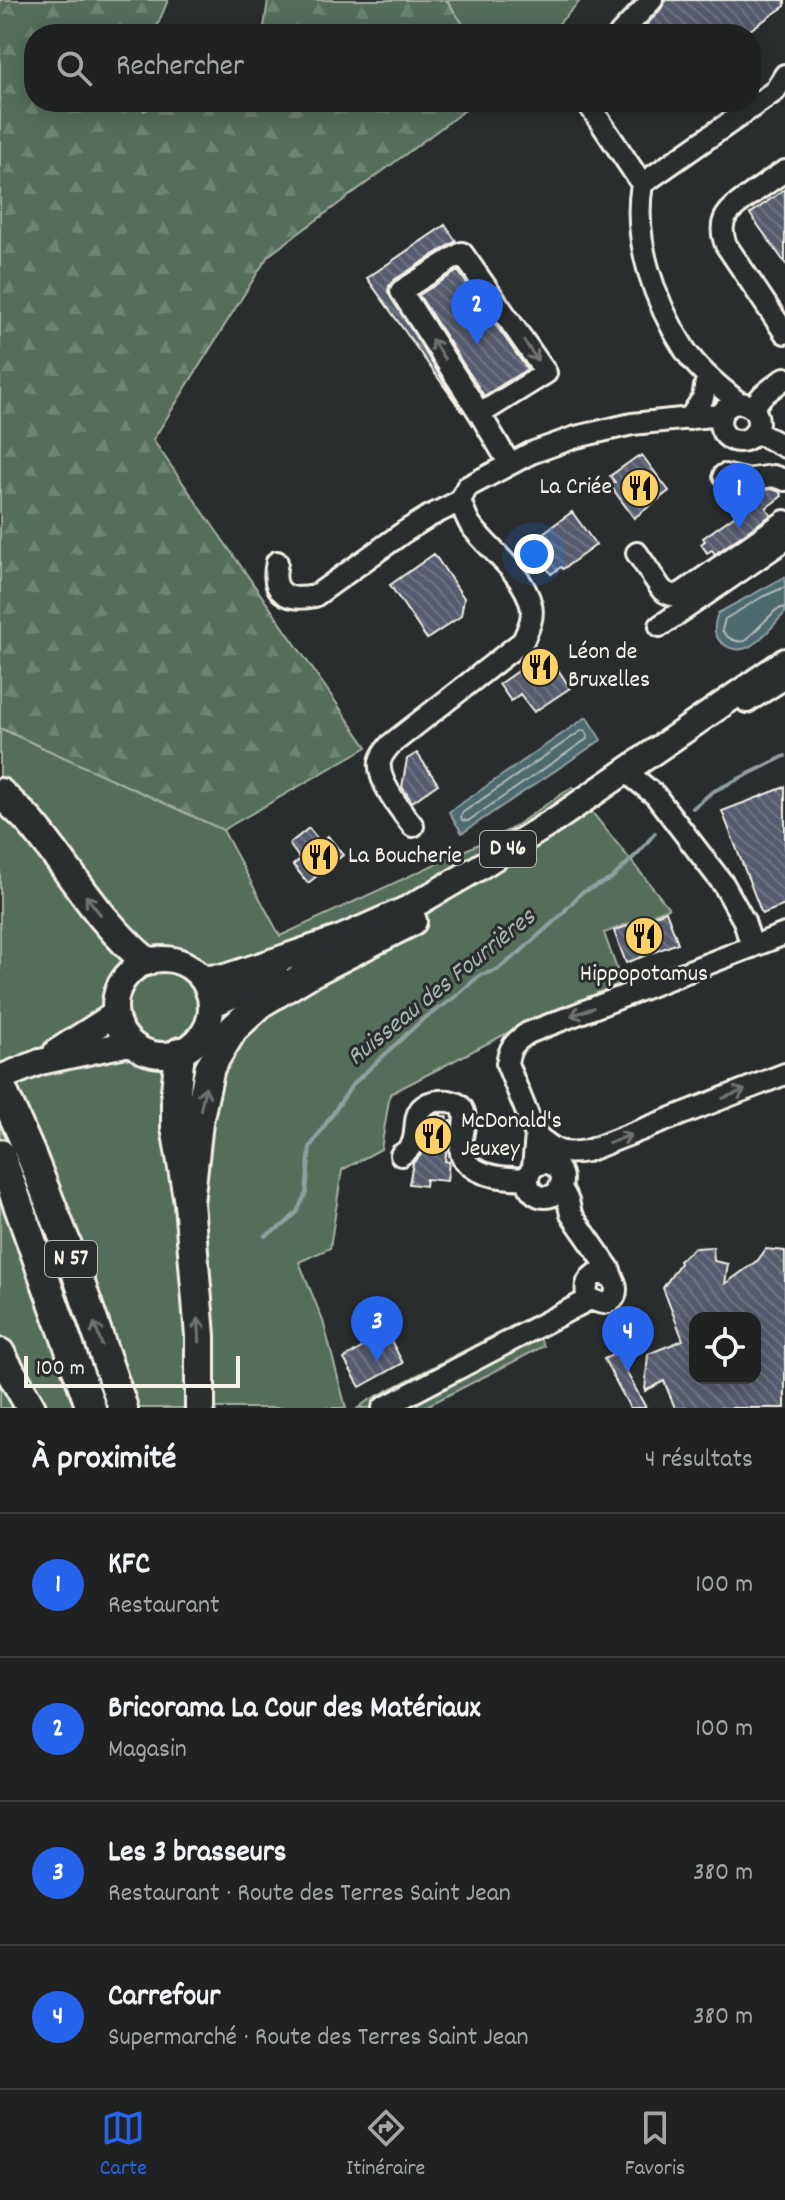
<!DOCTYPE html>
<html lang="fr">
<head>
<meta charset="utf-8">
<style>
	:root { --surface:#202222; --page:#282a2a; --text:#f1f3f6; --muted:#a2a4a5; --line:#3d3f40; --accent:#2563eb }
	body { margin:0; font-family:Dekko,sans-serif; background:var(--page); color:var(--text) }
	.controls { position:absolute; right:24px; bottom:24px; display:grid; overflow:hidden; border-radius:16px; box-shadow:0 4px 20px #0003 }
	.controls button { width:72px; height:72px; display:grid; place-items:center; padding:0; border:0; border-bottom:2px solid var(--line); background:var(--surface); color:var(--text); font:40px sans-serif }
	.scale { position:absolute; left:24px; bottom:20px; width:216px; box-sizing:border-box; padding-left:8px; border:4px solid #f4f1e8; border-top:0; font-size:22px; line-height:28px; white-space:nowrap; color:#f4f1e8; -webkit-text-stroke:6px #2a2d2e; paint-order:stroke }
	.you { position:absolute; left:534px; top:554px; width:28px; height:28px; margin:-20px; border:6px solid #fff; border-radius:50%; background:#1a73e8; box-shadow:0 0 0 12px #1a73e833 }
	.badge { display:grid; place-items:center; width:52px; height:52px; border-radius:50%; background:var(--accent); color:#fff; font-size:26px; font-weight:700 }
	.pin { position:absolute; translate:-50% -66px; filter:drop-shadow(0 2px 4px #0008) }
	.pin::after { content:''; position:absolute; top:42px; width:28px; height:24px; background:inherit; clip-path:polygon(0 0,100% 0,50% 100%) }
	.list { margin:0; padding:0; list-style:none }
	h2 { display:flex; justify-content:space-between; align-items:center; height:104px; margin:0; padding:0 32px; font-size:34px }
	h2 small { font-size:26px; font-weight:400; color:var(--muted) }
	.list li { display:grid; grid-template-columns:52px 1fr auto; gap:24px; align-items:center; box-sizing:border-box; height:144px; padding:0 32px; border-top:2px solid var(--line) }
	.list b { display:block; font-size:30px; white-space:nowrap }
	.list p { margin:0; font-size:26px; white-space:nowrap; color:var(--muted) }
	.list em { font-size:26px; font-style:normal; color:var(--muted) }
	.icon { flex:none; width:44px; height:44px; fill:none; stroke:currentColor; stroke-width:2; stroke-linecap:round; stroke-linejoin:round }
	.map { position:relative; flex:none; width:785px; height:1408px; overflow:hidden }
	.search { position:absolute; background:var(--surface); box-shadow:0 4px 20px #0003; left:24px; right:24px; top:24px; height:88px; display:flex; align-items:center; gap:20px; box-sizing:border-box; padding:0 28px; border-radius:32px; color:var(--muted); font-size:30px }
	.sheet { height:680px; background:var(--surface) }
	nav { display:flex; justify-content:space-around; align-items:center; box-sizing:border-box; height:112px; border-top:2px solid var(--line); background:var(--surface); font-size:22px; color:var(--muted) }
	nav a { display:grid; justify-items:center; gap:4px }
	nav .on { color:var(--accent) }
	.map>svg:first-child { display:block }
	.green { fill:#546e5c; stroke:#a4b0a2; stroke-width:2 }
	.forest { fill:url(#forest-firs); stroke:#a4b0a2; stroke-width:2 }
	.water { fill:#4d6a71; stroke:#90a0a1; stroke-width:2 }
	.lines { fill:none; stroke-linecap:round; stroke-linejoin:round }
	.shore { stroke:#b1bbb8; stroke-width:2 }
	.stream { stroke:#90a0a1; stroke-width:4 }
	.building { fill:url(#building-back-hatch); stroke:#f4f1e8; stroke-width:2; fill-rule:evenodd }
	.minor-casing { stroke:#f4f1e8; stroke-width:26 }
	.major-casing { stroke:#f4f1e8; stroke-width:30 }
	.highway-casing { stroke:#f4f1e8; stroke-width:34 }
	.minor { stroke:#2a2d2e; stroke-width:20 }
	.major { stroke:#2a2d2e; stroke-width:24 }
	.highway { stroke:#2a2d2e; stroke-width:28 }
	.oneway { stroke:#71726f }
	.labels { text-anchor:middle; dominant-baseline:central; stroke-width:6; stroke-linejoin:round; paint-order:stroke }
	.shield { fill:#2a2d2e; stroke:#b7b6b0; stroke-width:2 }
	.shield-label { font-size:22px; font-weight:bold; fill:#f4f1e8 }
	.poi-label { font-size:24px; fill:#f4f1e8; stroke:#2a2d2e; text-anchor:start }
	.water-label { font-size:26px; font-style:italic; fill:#a9b4b2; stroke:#2a2d2e }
</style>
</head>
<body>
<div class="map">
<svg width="785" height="1408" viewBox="0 0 785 1408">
	<defs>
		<pattern id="forest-firs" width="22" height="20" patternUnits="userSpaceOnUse" patternTransform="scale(2)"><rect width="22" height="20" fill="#546e5c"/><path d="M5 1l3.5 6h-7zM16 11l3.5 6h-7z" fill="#6d8373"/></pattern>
		<pattern id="building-back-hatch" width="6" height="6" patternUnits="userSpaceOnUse" patternTransform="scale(2)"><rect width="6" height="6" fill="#575c6e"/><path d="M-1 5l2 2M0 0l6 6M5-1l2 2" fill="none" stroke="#707483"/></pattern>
	</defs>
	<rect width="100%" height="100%" fill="#2a2d2e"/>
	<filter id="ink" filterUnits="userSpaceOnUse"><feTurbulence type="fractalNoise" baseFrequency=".0125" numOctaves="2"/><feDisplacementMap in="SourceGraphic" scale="16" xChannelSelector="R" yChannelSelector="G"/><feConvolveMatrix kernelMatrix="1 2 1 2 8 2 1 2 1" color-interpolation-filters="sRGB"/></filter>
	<g filter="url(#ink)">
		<path class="green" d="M446 0H581L549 34H470Z
			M0 728 223 830 280 936 509 830 572 787 669 908 604 933 622 983 511 1031 390 1094 381 1149 342 1170 330 1248 299 1262 323 1321 346 1408H0Z
			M529 1317 544 1346 423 1408H358L367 1401Z"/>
		<path class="forest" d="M0 0H168L154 34H34V102H141L144 111 160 102H476L268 256 153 440 367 747 223 830 0 728Z
			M268 0H446L470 34H263Z"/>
		<path class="water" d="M785 577V613C768 629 748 664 722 643 712 635 714 624 718 613Z
			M585 718H587L601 740 462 833 449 812Z"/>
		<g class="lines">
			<path class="shore" d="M785 587 762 597 725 619 722 630C726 638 736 643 745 641L776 610 785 607
				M585 730 588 735 587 739 468 821 462 820 461 816 462 813 581 731Z"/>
			<path class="stream" d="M693 808 712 792 785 756
				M265 1236 285 1224 297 1212 306 1193 310 1147 353 1084 422 1020 455 997 480 975 497 970 520 952 560 916 581 893 611 879 639 852 655 833"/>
		</g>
		<path class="building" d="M665 0H785V6L744 34H638L661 9Z
			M785 189V263L750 214Z
			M445 225 456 241 394 280 389 286 388 292 463 413 367 278Z
			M458 271 527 369 484 396 419 295Z
			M642 455 669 491 634 518 610 485 615 482 610 476 638 456 639 457Z
			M772 489 780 492 782 496 766 508 771 515 715 554 712 550 707 553 701 544 705 541 703 538 762 496 760 493 764 490Z
			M572 512 596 545 563 569 561 567 551 574 541 559 550 551 539 536Z
			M434 554 464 598 461 616 427 639 390 585Z
			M546 651 570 688 534 712 520 694 511 701 499 684Z
			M417 753 438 784 412 802 402 787 407 759Z
			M785 787V905L762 914 722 811Z
			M309 828 321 843 328 836 343 855 308 883 293 865 300 859 289 844Z
			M666 911 678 943 626 963 614 931Z
			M441 1114V1116H447L446 1121H451L445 1161 449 1162 447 1181 426 1179 425 1186 409 1184 413 1163 420 1156 426 1145 430 1119 434 1115Z
			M713 1247 714 1261 728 1264 725 1284 758 1260 766 1249 785 1251V1408H675L664 1381 645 1391 648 1354 683 1340 663 1288 680 1263 679 1261 694 1248ZM695 1318H755V1378H695Z
			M389 1337 403 1363 360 1387 344 1359 369 1343 372 1347Z
			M616 1353 639 1395 646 1408H630L604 1359Z"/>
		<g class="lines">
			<defs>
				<path id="minor" d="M620 34 652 0
					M587 102 642 184
					M785 171C774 178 763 186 753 193 732 208 715 217 726 245L785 333
					M720 422a19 19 0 1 1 38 0a19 19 0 1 1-38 0Z
					M739 403C720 387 699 371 685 350 655 303 632 240 642 184L775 91 785 75
					M752 408 763 395 785 378
					M480 414 546 373 462 253 401 291 480 414 509 463
					M689 419 703 398 706 382
					M756 432 785 447
					M724 475 745 480 773 476 785 480
					M637 553 662 590C669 595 674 597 682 593L785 521
					M277 562C270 593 287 602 315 596L404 532 428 517 460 501 467 487 531 453 576 437 632 424 721 415
					M660 626 785 540
					M747 702 785 678
					M635 779 655 795 724 885 744 921 752 947
					M413 826C402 812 377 781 380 762 381 755 386 750 390 745L523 641C528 629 534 618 531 605 523 572 488 550 470 524 466 517 463 508 460 501
					M536 1135C556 1152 561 1155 587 1151L785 1074
					M401 1155C405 1152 409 1150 411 1146 419 1134 411 1115 424 1106 430 1101 441 1100 449 1101 482 1107 451 1145 464 1160 480 1178 506 1178 528 1179
					M528 1180a17 17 0 1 1 34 0a17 17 0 1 1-34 0Z
					M533 1168 536 1135 507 1064C509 1048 514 1042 528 1033L785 934
					M560 1186 568 1201 571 1214 610 1270C611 1278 616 1281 616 1289 616 1308 596 1305 587 1295 585 1284 589 1276 599 1273L610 1276
					M383 1408 590 1299"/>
				<path id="major" d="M115 1007a48 48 0 1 1 96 0a48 48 0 1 1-96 0Z
					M203 978 225 977 271 962 341 938 409 908 478 868 555 820 785 661
					M212 1005 276 975
					M56 1052 115 1014
					M0 1078 40 1062 130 1043"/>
				<path id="highway" d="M0 793C10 803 22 813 31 823 70 869 99 923 146 961
					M180 1052 176 1091V1127L189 1203 200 1336V1408
					M0 1085 31 1155 68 1248 123 1408
					M0 1154 91 1408
					M189 1203 198 1122 210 1067 233 1029 262 1002 312 972 412 921
					M0 1353 31 1408"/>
			</defs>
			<use href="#minor" class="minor-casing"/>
			<use href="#major" class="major-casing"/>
			<use href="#highway" class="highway-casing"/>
			<use href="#minor" class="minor"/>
			<use href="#major" class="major"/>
			<use href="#highway" class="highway"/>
		</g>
		<defs><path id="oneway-shaft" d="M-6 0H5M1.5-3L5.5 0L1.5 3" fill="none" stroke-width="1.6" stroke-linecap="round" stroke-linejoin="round" transform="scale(2)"/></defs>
		<g class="oneway">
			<use href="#oneway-shaft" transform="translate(438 349) rotate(-123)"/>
			<use href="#oneway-shaft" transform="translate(531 351) rotate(55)"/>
			<use href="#oneway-shaft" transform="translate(93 905) rotate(-128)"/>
			<use href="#oneway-shaft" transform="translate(582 1012) rotate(159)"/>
			<use href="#oneway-shaft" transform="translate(734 1094) rotate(-21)"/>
			<use href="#oneway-shaft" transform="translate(203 1098) rotate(-78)"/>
			<use href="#oneway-shaft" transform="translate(620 1139) rotate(-21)"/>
			<use href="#oneway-shaft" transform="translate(199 1330) rotate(-93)"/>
			<use href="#oneway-shaft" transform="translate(98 1334) rotate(-109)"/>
		</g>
	</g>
	<defs>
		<symbol id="restaurant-disc" viewBox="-11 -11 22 22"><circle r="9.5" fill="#ffd166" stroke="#2a2d2e"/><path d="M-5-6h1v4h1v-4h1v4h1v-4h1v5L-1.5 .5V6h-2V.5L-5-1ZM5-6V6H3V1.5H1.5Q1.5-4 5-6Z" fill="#111"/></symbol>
	</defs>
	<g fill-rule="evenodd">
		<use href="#restaurant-disc" x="618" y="466" width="44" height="44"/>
		<use href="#restaurant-disc" x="518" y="645" width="44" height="44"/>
		<use href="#restaurant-disc" x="298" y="835" width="44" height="44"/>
		<use href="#restaurant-disc" x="622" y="914" width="44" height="44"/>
		<use href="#restaurant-disc" x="411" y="1114" width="44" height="44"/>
	</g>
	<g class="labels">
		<g class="shield">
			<rect x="480" y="831" width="56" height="36" rx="6"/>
			<rect x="45" y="1241" width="52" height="36" rx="6"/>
		</g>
		<g class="shield-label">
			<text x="508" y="849">D 46</text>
			<text x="71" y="1259">N 57</text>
		</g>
		<g class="poi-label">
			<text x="612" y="488" text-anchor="end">La Criée</text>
			<text x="568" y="653">Léon de<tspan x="568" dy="28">Bruxelles</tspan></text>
			<text x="348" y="857">La Boucherie</text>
			<text x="644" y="975" text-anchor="middle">Hippopotamus</text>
			<text x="461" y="1122">McDonald's<tspan x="461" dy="28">Jeuxey</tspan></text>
		</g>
		<g class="water-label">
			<text transform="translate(442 988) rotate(-39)">Ruisseau des Fourrières</text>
		</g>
	</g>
</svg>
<div class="controls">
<button><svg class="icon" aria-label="locate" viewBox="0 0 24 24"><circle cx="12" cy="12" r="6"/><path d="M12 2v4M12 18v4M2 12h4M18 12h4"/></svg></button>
</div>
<div class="scale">100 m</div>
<div class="you"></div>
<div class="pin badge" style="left:739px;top:529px">1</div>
<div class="pin badge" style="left:477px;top:345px">2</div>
<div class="pin badge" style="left:377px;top:1362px">3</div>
<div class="pin badge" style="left:628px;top:1372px">4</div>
<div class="search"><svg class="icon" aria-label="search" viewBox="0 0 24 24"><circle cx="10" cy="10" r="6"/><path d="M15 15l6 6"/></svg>Rechercher</div>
</div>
<section class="sheet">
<h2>À proximité<small>4 résultats</small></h2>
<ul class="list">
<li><span class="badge">1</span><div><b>KFC</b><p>Restaurant</p></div><em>100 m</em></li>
<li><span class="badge">2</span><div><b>Bricorama La Cour des Matériaux</b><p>Magasin</p></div><em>100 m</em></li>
<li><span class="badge">3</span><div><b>Les 3 brasseurs</b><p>Restaurant · Route des Terres Saint Jean</p></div><em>380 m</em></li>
<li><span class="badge">4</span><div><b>Carrefour</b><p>Supermarché · Route des Terres Saint Jean</p></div><em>380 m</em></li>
</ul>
</section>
<nav>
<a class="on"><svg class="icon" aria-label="map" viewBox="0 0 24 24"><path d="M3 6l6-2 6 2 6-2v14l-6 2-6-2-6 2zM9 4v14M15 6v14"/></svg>Carte</a>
<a><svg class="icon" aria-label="directions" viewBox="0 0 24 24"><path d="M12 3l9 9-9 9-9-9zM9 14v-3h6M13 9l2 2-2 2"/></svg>Itinéraire</a>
<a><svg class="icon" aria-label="saved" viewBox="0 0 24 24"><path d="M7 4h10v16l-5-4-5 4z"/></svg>Favoris</a>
</nav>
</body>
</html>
